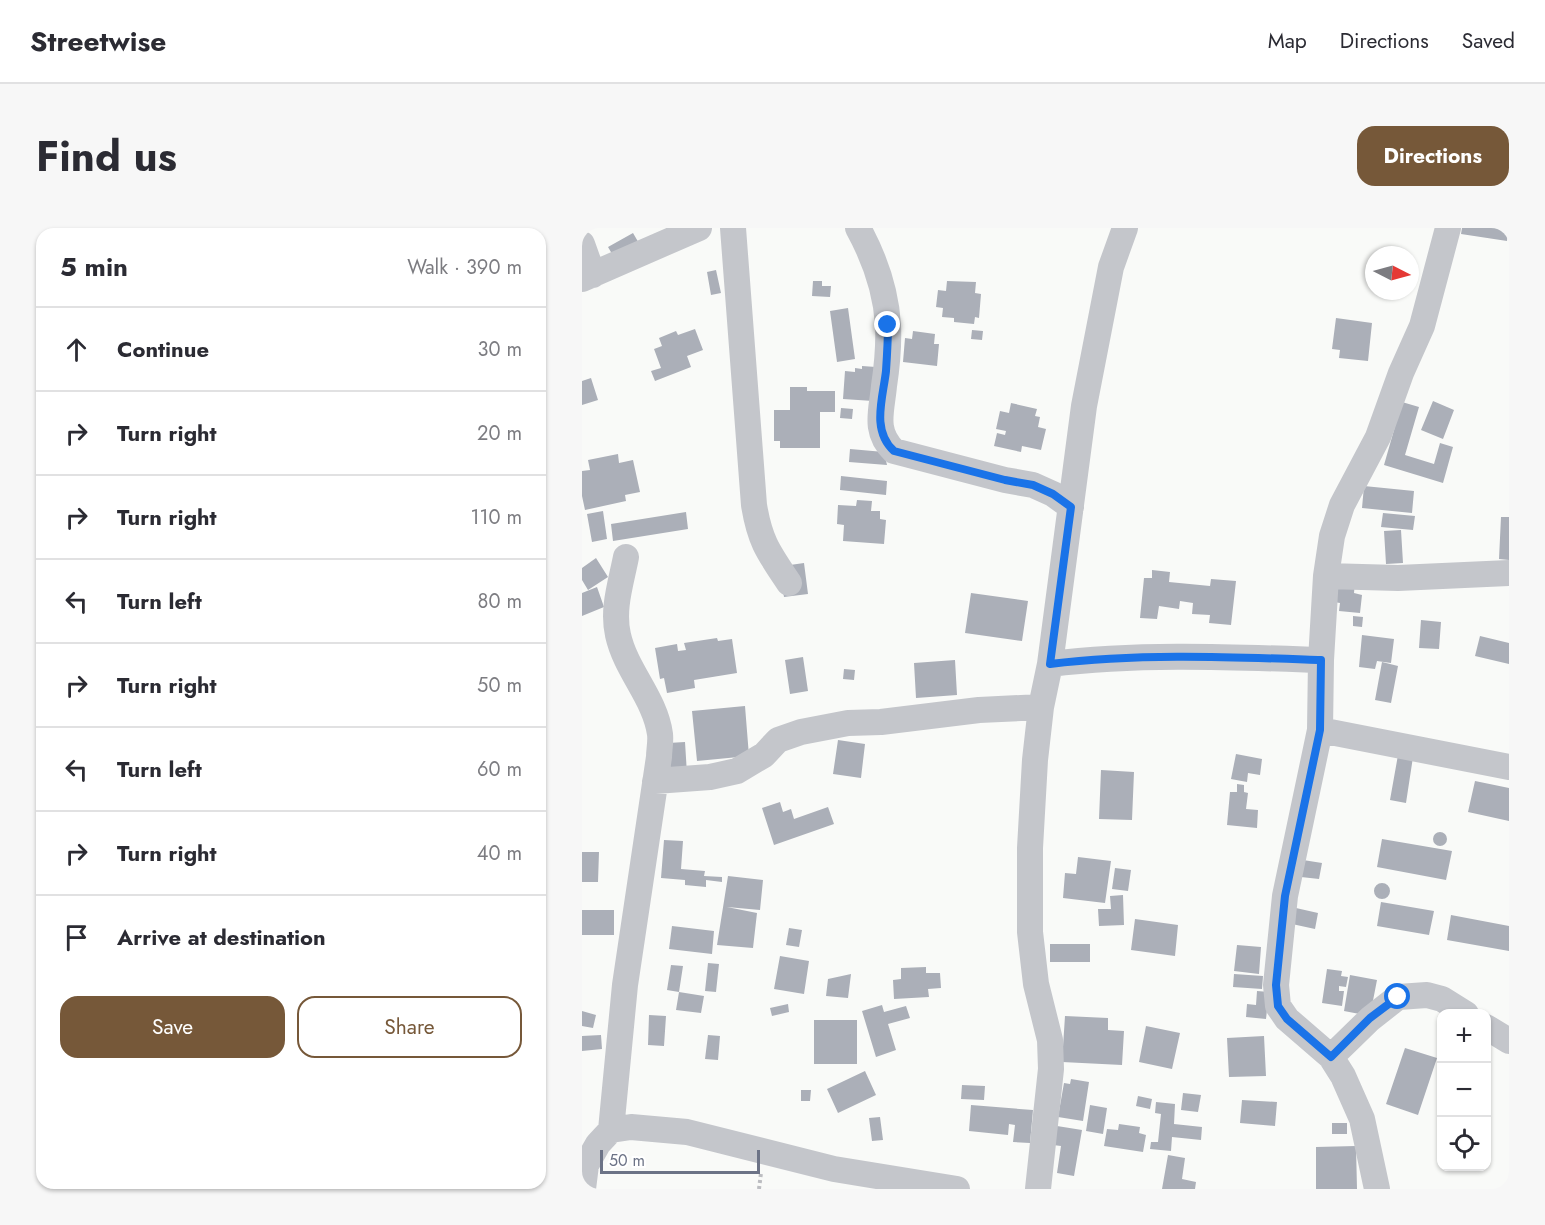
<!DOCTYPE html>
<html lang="en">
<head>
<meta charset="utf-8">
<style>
	:root { --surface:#fff; --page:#f7f7f7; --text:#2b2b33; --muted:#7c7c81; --line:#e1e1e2; --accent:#765839 }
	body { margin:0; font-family:Jost,sans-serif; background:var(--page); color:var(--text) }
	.controls { position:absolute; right:18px; bottom:18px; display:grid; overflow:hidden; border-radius:12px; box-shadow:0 2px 4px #0004 }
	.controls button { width:54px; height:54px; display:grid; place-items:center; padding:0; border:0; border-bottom:2px solid var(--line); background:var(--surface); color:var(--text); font:30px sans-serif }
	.compass { position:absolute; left:783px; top:18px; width:54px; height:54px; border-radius:50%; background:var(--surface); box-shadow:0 2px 4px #0004; rotate:96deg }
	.scale { position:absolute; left:18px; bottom:15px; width:160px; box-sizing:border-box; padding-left:6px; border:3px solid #6c7386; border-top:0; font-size:16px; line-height:21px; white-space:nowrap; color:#6c7386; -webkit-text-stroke:4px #fff; paint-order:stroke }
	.stop { position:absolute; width:18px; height:18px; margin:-14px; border:4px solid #1a73e8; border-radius:50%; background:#fff }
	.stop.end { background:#1a73e8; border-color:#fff; box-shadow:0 2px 6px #0008 }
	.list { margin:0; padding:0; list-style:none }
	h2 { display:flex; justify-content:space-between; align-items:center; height:78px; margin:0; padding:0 24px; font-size:26px }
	h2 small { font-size:20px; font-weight:400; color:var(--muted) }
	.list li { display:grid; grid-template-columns:39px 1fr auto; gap:18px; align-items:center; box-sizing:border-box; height:84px; padding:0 24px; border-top:2px solid var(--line) }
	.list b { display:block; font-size:22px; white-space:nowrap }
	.list em { font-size:20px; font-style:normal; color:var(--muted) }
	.actions { display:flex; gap:12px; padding:18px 24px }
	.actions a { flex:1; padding:14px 0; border:2px solid var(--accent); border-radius:18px; text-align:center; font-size:21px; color:var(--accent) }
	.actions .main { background:var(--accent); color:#fff }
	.icon { flex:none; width:33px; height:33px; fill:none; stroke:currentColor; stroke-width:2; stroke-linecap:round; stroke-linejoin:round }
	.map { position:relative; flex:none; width:927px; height:961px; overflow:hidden; border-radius:18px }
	header { display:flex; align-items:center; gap:36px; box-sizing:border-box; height:84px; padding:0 30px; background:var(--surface); border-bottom:2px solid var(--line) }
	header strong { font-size:28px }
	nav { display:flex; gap:33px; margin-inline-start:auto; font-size:21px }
	.intro { display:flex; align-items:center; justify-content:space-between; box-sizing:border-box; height:144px; padding:0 36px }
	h1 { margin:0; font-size:42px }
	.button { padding:15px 27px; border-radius:18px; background:var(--accent); color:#fff; font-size:21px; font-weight:700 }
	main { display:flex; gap:36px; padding:0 36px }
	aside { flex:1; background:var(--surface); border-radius:18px; box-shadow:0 2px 4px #0004 }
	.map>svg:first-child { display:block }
	.building { fill:#abafb8 }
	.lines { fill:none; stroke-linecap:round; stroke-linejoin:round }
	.path { stroke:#bcbdc1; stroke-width:4; stroke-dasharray:3 3; stroke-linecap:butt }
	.minor { stroke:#c4c6cb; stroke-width:26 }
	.route { stroke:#1a73e8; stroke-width:8 }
</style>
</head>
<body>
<header>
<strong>Streetwise</strong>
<nav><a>Map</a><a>Directions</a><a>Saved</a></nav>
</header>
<div class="intro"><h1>Find us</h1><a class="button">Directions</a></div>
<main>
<aside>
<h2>5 min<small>Walk · 390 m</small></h2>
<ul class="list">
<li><svg class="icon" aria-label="ahead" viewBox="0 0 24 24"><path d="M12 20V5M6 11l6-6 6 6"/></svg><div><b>Continue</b></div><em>30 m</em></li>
<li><svg class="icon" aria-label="right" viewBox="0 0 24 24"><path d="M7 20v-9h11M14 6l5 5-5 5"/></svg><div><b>Turn right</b></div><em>20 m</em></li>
<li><svg class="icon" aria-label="right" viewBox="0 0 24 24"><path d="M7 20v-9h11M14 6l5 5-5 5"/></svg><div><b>Turn right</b></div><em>110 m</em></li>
<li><svg class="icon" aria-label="left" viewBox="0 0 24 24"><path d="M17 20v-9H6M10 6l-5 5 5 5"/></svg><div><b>Turn left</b></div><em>80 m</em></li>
<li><svg class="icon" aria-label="right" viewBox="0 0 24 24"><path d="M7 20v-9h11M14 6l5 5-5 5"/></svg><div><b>Turn right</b></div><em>50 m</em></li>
<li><svg class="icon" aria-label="left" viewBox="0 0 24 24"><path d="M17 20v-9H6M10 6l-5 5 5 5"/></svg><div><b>Turn left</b></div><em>60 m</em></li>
<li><svg class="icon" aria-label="right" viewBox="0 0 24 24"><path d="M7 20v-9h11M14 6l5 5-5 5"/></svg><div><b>Turn right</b></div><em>40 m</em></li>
<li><svg class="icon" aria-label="arrive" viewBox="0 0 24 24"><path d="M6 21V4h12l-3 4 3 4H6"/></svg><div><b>Arrive at destination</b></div></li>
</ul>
<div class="actions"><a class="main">Save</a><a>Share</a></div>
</aside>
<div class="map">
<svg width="927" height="961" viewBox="0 0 927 961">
	<rect width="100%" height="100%" fill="#f9faf8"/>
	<path class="building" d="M880 0H926L925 13 879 6Z
		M51 5 58 17 33 31 26 19Z
		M134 42 139 65 129 67 125 44Z
		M231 53H240V58H249L248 69 230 68Z
		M365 53 394 54 393 65 399 66 397 90 393 89 392 96 372 94V90L360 89 361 80 354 79 356 62 364 63Z
		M266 80 273 131 255 134 248 83Z
		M754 90 790 95 786 133 757 130 758 122 750 121Z
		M113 101 121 122 105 128 109 139 73 153 69 143 79 140 72 121 80 118 77 110 94 103 96 107Z
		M390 102 401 103 400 112 389 111Z
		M331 103 353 106 352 116H357L355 138 321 134 323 110 330 111Z
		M280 138 294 139 291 173 261 171 263 143 273 144V140L280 141Z
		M9 150 16 172 0 177V153Z
		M208 159H225V163H253V184H238V220H198V213H192V182H208Z
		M851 173 872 182 861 211 839 202Z
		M820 174 837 179 823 227 852 236 858 215 871 219 861 255 802 237Z
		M429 175 455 181 453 188 458 189 456 199 464 201 459 222 440 218 439 224 412 218 415 205 423 207 424 203 414 201 418 183 427 185Z
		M259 180 271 181 270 191 258 190Z
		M268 221 302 224 305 237 267 234Z
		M36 226 37 235 51 232 58 264 43 267 44 273 3 282 0 268V243L8 242 6 232Z
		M259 248 305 253 304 267 258 262Z
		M782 258 832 263 830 285 780 280Z
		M275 272 290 273 289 283H298V291L304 292 302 316 261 313 262 297 255 296 256 277 274 278Z
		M21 283 25 311 10 314 5 286Z
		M104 284 106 301 31 313 29 296Z
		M801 285 833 288 831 302 799 299Z
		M919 289H927V332L917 331Z
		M819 302 821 335 804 336 802 303Z
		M14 330 26 349 6 362 0 352V340Z
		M222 335 226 366 202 369 200 357 208 337Z
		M570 342 588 344 587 354 628 358 629 351 654 353 649 397 627 395 628 387 610 386 611 375 598 373 597 381 577 378 575 391 558 390 562 350H570Z
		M754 351 773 353 772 365 780 367 778 385 757 383 758 375 752 374Z
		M15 359 22 379 0 388V365Z
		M389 365 446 373 440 413 383 405Z
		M771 388 781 389 780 399 771 398Z
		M839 392 859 394 857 421 837 420Z
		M780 407 812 411 809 435 795 433 793 441 777 439Z
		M898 408 927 415V436L893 428Z
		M135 410 136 413 150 411 155 445 112 452 113 460 85 465 82 450 78 451 73 420 95 416 96 423 104 422 102 415Z
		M221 429 226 463 208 466 203 432Z
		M373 432 375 467 334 470 332 435Z
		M800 434 816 438 809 475 793 472Z
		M262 441 273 442 272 452 261 451Z
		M163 478 167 528 115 533 110 483Z
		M256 512 283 516 279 550 251 546Z
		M103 514 105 546 88 547 86 515Z
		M654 526 680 531 678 547 666 545 665 554 649 551Z
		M816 527 831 529 824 575 808 572Z
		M519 542 552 544 550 592 517 591Z
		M893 553 927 560V593L886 584Z
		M655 556 662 557V564L666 565 664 581 676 582 675 600 645 597 648 564H655Z
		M198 574 201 584 209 581 212 591 246 579 252 596 192 617 180 580Z
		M851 611a7 7 0 1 1 14 0a7 7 0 1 1-14 0Z
		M800 611 870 623 864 652 795 639Z
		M82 612 101 613 99 641 123 643 122 648 140 649V654L124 652V659L103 657V652L79 650Z
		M0 624H17L16 654H0Z
		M496 629 529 633 523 675 481 670 483 645 494 646Z
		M721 632 740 635 737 651 719 649Z
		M533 640 549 642 546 663 530 661Z
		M146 648 181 652 178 682 145 679 175 685 171 720 135 717Z
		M792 663a8 8 0 1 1 16 0a8 8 0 1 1-16 0Z
		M541 667 542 697 517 698 516 681H529L528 668Z
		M799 674 852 683 847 707 795 698Z
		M714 680 736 685 733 701 710 696Z
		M0 682H32V707H0Z
		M869 687 927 698V723L865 712Z
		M553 691 596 697 593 728 549 722Z
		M90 698 132 703 130 726 87 721Z
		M207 700 220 702 217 719 204 717Z
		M468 716H508V734H468Z
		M655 717 679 719 677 746 652 743Z
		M198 728 227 733 222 766 192 761Z
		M126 735 137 736 134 764 123 763Z
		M89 737 101 738 97 764 85 762Z
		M344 739V745H358L359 760 346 761 347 769 312 771 311 752 319 751V740Z
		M745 741 760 743 759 748 766 749 764 759 757 758V763H762L760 778 740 775Z
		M269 746 266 770 244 768 246 751Z
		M652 746 681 748 680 761 651 759Z
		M768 747 795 752 788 788 762 783Z
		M675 763 687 764 684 791 664 789 665 776 674 777Z
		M97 764 122 768 119 785 94 782Z
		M206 776 207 784 190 788 188 780Z
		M300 777 302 784 324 778 328 790 306 796 314 822 294 829 280 783Z
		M0 783 14 787 11 800 0 798Z
		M67 787 84 788 82 818 66 817Z
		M483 788 526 790V802L542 803 540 837 480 834Z
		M232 792H275V836H232Z
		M564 798 598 805 590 841 557 834Z
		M19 807 20 821 0 823V808Z
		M126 807 138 808 136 832 123 831Z
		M682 808 684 848 647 849 645 810Z
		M823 820 855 830 836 887 804 876Z
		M283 843 294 867 256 885 245 861Z
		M489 851 507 854 501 893 476 889 482 855 488 856Z
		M380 857 403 858 402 872 379 871Z
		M219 862H229L228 873H219Z
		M601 865 619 867 616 884 599 882Z
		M556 868 570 871 568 881 554 878Z
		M660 872 695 874 693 898 658 895Z
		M574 874 593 876 592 896 620 899 619 912 590 909 589 923 568 921 569 914H576L579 886 573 885Z
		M389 877 451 882 448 915 431 914 433 897 427 896 426 907 387 903Z
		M508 877 525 880 521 906 504 903Z
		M298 889 301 912 290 913 287 890Z
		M750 895H765V906H750Z
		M537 896 558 899 557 905 564 907 561 924 522 918 525 901 536 902Z
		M475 898 500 902 492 948 475 945 479 918 471 917Z
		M774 918 775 961H734V919Z
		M586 927 603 930 600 951 614 954 613 961H580Z"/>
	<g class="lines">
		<path class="path" d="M177 961 179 945"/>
		<path class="minor" d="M151 0 172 277C178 314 187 325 207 355
			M276 0C293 31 304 62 306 97 307 117 305 138 302 158 300 182 291 203 312 223L423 252 451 257 471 266 489 279
			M0 16 11 47
			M0 51 117 0
			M744 348 816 350 927 345
			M468 436C558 425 649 429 739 432
			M738 502 927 539
			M73 553 128 549 155 543 182 527 196 512 219 504 266 495 299 494 397 482 459 479
			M904 799 927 813
			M749 829 788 791 816 769 845 767 860 771 884 786
			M29 902 43 757 77 529C77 522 79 514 78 506 73 470 44 443 36 407 30 381 39 355 44 329
			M1 961 4 937 16 916 29 902 49 899 105 904 252 941 375 961
			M456 961 469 841 468 812 454 756 448 704V620L453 532 459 479 468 436 502 178 529 39 543 0
			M795 961 780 891 761 848 749 829 705 791 696 778 694 757 703 668 738 502 739 432 744 348 750 308 760 277 796 209 819 145 840 98 866 0"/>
	</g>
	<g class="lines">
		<path class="route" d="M306 97C306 112 305 128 304 143 301 170 289 202 312 223L423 252 451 257 471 266 489 279 468 436C558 425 649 429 739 432L738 502 703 668 694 757 696 778 705 791 749 829 788 790 816 769"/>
	</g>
</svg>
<div class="controls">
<button>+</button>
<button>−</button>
<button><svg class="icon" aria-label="locate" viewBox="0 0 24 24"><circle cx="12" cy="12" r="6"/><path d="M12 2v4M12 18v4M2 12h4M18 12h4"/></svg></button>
</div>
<svg class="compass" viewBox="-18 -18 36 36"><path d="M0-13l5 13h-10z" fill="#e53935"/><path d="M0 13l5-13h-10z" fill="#7c7c81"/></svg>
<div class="scale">50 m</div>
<div class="stop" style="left:816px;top:769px"></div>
<div class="stop end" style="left:306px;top:97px"></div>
</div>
</main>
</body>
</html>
